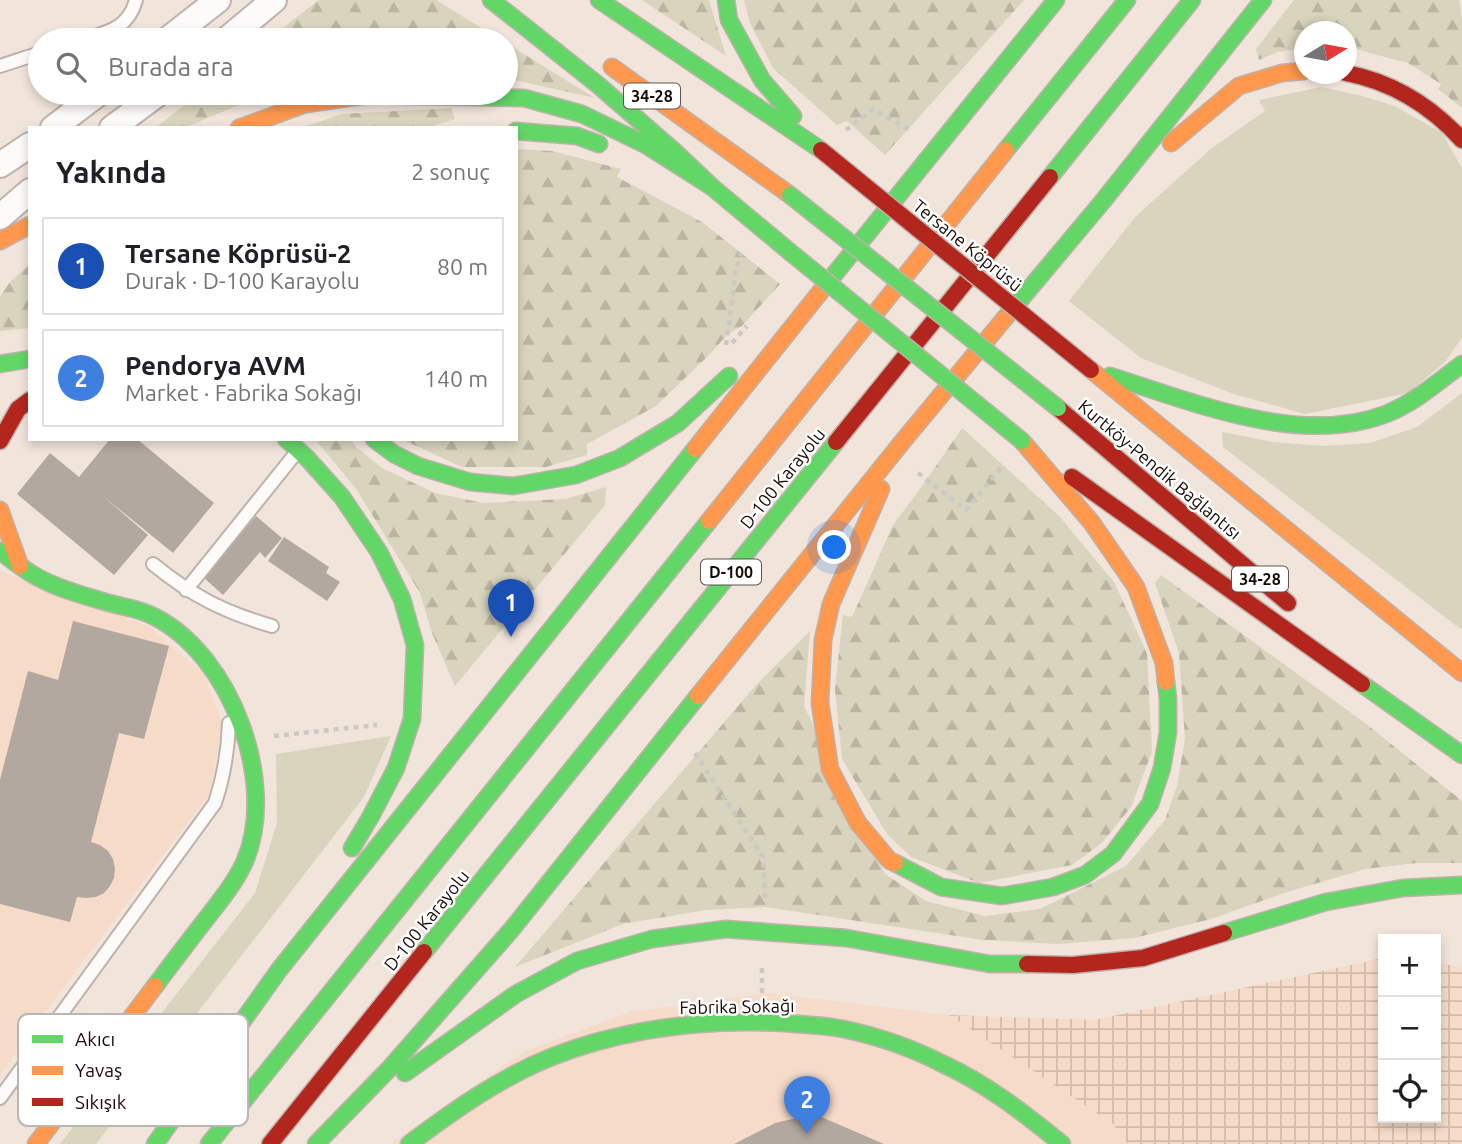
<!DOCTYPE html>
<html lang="tr">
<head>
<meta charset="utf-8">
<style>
	:root { --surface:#fff; --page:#f6f6f6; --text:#202124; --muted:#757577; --line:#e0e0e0; --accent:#635850 }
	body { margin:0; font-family:Ubuntu,sans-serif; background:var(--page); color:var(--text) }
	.controls { position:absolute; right:21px; bottom:21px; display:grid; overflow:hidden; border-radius:0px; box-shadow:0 4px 10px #0003 }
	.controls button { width:63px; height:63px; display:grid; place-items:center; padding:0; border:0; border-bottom:2px solid var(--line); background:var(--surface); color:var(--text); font:35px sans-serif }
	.compass { position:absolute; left:1294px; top:21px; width:63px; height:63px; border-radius:50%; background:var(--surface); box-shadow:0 4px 10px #0003; rotate:79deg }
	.you { position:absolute; left:835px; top:548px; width:24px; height:24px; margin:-18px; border:5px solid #fff; border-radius:50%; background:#1a73e8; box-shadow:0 0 0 10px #1a73e833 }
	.badge { display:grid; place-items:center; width:46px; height:46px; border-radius:50%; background:var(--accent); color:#fff; font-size:23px; font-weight:700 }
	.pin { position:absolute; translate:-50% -58px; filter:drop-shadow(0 2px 4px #0008) }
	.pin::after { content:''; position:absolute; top:37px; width:24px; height:21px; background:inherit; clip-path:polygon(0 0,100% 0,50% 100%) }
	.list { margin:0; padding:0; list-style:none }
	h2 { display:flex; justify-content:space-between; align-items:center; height:91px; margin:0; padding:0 28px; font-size:30px }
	h2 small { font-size:23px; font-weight:400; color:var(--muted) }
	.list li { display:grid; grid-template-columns:46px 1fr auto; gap:21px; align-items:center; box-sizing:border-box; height:98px; margin:0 14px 14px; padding:0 14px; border:2px solid var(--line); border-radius:0px }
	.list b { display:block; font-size:26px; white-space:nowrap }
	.list p { margin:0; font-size:23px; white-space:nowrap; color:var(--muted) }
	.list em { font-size:23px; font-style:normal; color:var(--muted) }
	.icon { flex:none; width:38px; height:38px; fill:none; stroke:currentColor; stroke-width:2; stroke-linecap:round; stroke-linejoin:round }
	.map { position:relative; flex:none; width:1462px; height:1144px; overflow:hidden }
	.search { position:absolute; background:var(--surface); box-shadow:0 4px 10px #0003; left:28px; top:28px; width:490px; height:77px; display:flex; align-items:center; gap:18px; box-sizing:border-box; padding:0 24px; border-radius:38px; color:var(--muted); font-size:26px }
	.panel { position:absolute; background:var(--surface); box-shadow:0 4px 10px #0003; left:28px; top:126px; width:490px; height:315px; border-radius:0px }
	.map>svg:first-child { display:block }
	.built { fill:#f5dbc8 }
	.industrial { fill:url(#industrial-grid) }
	.green { fill:#d8d4bd }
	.forest { fill:url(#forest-firs) }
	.building { fill:#b3a89f }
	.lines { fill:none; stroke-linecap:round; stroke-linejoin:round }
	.lane-casing { stroke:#beb2ab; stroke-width:16 }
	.street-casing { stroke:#beb2ab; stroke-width:28 }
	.fast-casing { stroke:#beb2ab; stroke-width:19 }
	.slow-casing { stroke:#beb2ab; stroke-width:19 }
	.jam-casing { stroke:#beb2ab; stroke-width:19 }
	.path { stroke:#ccc8c5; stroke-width:4.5; stroke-dasharray:5 5; stroke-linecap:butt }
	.lane { stroke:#fdfbfa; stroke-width:12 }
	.street { stroke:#fdfbfa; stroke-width:24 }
	.fast { stroke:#63d668; stroke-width:16 }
	.slow { stroke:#ff974d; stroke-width:16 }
	.jam { stroke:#b3261e; stroke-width:16 }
	.fast-bridge-casing { stroke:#beb2ab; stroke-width:19; stroke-linecap:butt }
	.jam-bridge-casing { stroke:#beb2ab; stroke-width:19; stroke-linecap:butt }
	.fast-bridge { stroke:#63d668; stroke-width:16 }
	.jam-bridge { stroke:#b3261e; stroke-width:16 }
	.labels { text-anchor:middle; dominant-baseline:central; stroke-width:5; stroke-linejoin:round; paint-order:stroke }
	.shield { fill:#fff; stroke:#5c5550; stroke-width:2 }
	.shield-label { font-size:16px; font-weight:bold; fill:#160c05 }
	.street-label { font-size:18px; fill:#160c05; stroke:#fff }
	.key { fill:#fff; stroke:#b9b6b4; stroke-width:2 }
	.key-label { font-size:19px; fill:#160c05 }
</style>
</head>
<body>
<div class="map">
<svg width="1462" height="1144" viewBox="0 0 1462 1144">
	<defs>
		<pattern id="industrial-grid" width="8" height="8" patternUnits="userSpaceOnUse" patternTransform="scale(1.75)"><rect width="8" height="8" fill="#f5dbc8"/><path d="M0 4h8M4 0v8" fill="none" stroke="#d1bbaa"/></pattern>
		<pattern id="forest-firs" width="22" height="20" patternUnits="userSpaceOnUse" patternTransform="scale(1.75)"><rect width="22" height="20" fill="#d8d4bd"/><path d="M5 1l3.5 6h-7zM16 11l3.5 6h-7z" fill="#b9b5a1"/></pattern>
	</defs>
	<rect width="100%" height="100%" fill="#f1e4db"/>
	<path class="built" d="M0 571 150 627 204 674 222 723 210 793 75 972 0 1075Z
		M768 993 949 1015 1113 1124 1128 1144H390L523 1052 630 1012Z"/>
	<path class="industrial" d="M1383 958V1118H1436V962L1462 968V1144H1128L1113 1124 949 1015 1094 1020Z"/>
	<path class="green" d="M1321 87 1358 95 1395 106 1442 133 1462 168V337L1446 361 1408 393 1305 414 1234 394 1141 358 1069 301 1136 216 1212 148 1265 111 1259 100Z
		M1462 393V630L1223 447 1222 432 1273 442 1324 446 1370 443 1417 427Z
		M391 736 364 797 96 1144H60L255 893 277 823 276 754Z"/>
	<path class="forest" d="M319 0H436L501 40H267Z
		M642 0H709L726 56Z
		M744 0H1024L885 155 847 121 837 125 773 68 750 23Z
		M1294 0H1459L1462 20V108L1438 89 1441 84 1408 63 1355 49H1347L1346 32H1304V48L1277 52 1259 60 1256 49Z
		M506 43 595 98 506 78Z
		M200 93H272L260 96 184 128H155Z
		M451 108 455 119 427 128H300L342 114Z
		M516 149 552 151 621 169 617 177 702 222 780 284 742 326 728 334 709 355 656 406 587 444V455L546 467H462L401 439H516Z
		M30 264V328L0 331V297L10 282Z
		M962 428 1059 516 1114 582 1147 653 1152 752 1131 807 1102 843 1072 865 979 883 911 857 887 834 842 759 835 689 843 615 852 617 893 525 923 485Z
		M315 439H351L355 446 382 468 435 493 483 503 566 499 606 487 605 505 455 686 432 633 420 593 357 490Z
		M1161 575 1365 723 1462 801V863H1417L1365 869 1284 893 1211 919 1134 938 1058 944 983 940 765 907 706 910 623 924 515 967 756 685 810 631 804 706 885 874 926 901 985 916 1040 909 1126 866 1165 820 1177 786 1185 739 1179 653 1155 583Z"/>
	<path class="building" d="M110 439H137L214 503 173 553 103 496 148 535 114 575 17 494 50 453 79 477Z
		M256 516 282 538 265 558 260 552 223 595 203 577Z
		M284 537 329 567 326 573 340 582 327 601 268 561Z
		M73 621 169 646 144 739 119 733 91 842 100 845 108 851 113 859 115 868 114 878 110 886 104 893 96 897 86 898 77 897 70 922 0 904V780L28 671 58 680Z
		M819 1116 884 1144H734L775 1123 797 1118Z"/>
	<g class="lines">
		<defs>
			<path id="lane" d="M82 40C108 32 128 29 136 0
				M0 66 40 53
				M153 564C192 596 224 612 272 626
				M186 590 296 453
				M0 1098 215 803C224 776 228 751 229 723"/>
			<path id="street" d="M167 40 218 0
				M226 40 274 0
				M53 128 99 93
				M112 128 159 93
				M0 165 30 145
				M0 217 30 191"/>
			<path id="fast" d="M491 0 597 84 674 151 712 187 790 252
				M599 0 821 150
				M726 0 729 20 762 80 793 116
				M474 97 524 98 582 114 646 145 712 187
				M516 131 577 136 599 144
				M1006 150 1127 0
				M1050 177 1192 0
				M829 281 1056 0
				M1005 318 1103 201 1263 0
				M0 364 30 359
				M1110 376C1193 402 1300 447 1386 414 1414 403 1438 382 1462 364
				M286 439 307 458 342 497 379 552 402 599 415 645 412 719 396 768 371 816 352 848
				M374 439 394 454 418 466 470 482 513 486 576 475 620 458 678 423 729 376
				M0 551C13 561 25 571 39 578 61 590 86 596 109 603 124 607 141 609 155 617 231 656 278 782 245 861 236 881 223 897 210 914 191 938 173 962 155 986
				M1362 684 1462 755
				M895 863 941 887 1002 896 1053 887 1085 875 1113 854 1150 804 1162 768 1168 732V699L1166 682
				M1224 933 1326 902 1403 888 1462 885
				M424 952 836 442
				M405 1073 516 994 577 961 652 939 726 929 846 938 990 964H1027
				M155 1144 279 970 695 449
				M209 1144 709 521
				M316 1144 389 1069 512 929 698 696
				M409 1144C453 1111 498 1079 549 1058 624 1028 705 1019 785 1023 804 1025 824 1025 843 1029 877 1036 912 1048 943 1064 987 1084 1025 1114 1062 1144"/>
			<path id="slow" d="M612 67 790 195
				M239 128 305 104 367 95 474 97
				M1171 143 1239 86 1282 73 1304 71
				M0 241 30 225
				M1091 370 1462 673
				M1022 441 1092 523 1136 587 1164 663 1166 682
				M695 449 829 281
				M881 489 831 604 823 640 820 703 830 769 858 823 890 861 895 863
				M0 510 20 566
				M709 521 1006 150
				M698 696 903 441 1005 318
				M36 1144 155 986"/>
			<path id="jam" d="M1346 73C1393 82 1430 105 1462 140
				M1058 408 1288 603
				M0 441 18 409 30 400
				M836 442 1050 177
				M1072 477 1362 684
				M1027 964 1073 965 1143 958 1224 933
				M270 1144 424 952"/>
		</defs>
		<use href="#lane" class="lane-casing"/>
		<use href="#street" class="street-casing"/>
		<use href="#fast" class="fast-casing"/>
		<use href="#slow" class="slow-casing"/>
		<use href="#jam" class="jam-casing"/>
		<path class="path" d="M846 130 873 109 912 131
			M732 343 747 326
			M726 345 736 270 741 253
			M918 473 966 510 1002 466
			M274 736 377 725
			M695 753 763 857 765 899
			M762 993V963"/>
		<use href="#lane" class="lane"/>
		<use href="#street" class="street"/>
		<use href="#fast" class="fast"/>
		<use href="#slow" class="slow"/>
		<use href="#jam" class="jam"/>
		<defs>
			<path id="fast-bridge" d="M790 195 1058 408
				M790 252 1022 441"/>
			<path id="jam-bridge" d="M821 150 1091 370"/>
		</defs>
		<use href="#fast-bridge" class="fast-bridge-casing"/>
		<use href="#jam-bridge" class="jam-bridge-casing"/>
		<use href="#fast-bridge" class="fast-bridge"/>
		<use href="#jam-bridge" class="jam-bridge"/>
	</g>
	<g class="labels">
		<g class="shield">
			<rect x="624" y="83.5" width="56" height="25" rx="5"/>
			<rect x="701" y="559.5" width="60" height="25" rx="5"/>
			<rect x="1232" y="566.5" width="56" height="25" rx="5"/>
		</g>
		<g class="shield-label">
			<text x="652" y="96">34-28</text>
			<text x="731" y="572">D-100</text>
			<text x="1260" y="579">34-28</text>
		</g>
		<g class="street-label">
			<text transform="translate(968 245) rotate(39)">Tersane Köprüsü</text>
			<text transform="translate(1160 469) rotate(40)">Kurtköy-Pendik Bağlantısı</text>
			<text transform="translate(782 478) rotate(-51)">D-100 Karayolu</text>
			<text transform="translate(426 920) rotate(-51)">D-100 Karayolu</text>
			<text transform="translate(737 1006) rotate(-1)">Fabrika Sokağı</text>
		</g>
	</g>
	<rect x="18" y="1014" width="230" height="112" rx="10" class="key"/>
	<rect x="32" y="1035" width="31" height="8" fill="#63d668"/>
	<rect x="32" y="1066" width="31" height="9" fill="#ff974d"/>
	<rect x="32" y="1098" width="31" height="8" fill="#b3261e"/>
	<g class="key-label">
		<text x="75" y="1046">Akıcı</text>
		<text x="75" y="1077">Yavaş</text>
		<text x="75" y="1109">Sıkışık</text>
	</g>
</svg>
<div class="controls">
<button>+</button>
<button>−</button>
<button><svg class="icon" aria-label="locate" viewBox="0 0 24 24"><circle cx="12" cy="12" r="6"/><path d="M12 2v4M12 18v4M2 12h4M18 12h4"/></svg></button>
</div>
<svg class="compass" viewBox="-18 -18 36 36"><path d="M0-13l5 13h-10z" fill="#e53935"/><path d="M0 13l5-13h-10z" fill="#757577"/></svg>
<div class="you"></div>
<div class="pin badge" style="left:511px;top:637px;background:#1a4fb4">1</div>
<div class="pin badge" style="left:807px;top:1134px;background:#3f7fe0">2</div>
<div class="search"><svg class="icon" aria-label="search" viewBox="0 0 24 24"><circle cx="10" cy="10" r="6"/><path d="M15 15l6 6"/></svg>Burada ara</div>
<section class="panel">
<h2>Yakında<small>2 sonuç</small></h2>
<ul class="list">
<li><span class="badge" style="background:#1a4fb4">1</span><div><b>Tersane Köprüsü-2</b><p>Durak · D-100 Karayolu</p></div><em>80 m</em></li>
<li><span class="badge" style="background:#3f7fe0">2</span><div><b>Pendorya AVM</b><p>Market · Fabrika Sokağı</p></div><em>140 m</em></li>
</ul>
</section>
</div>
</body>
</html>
